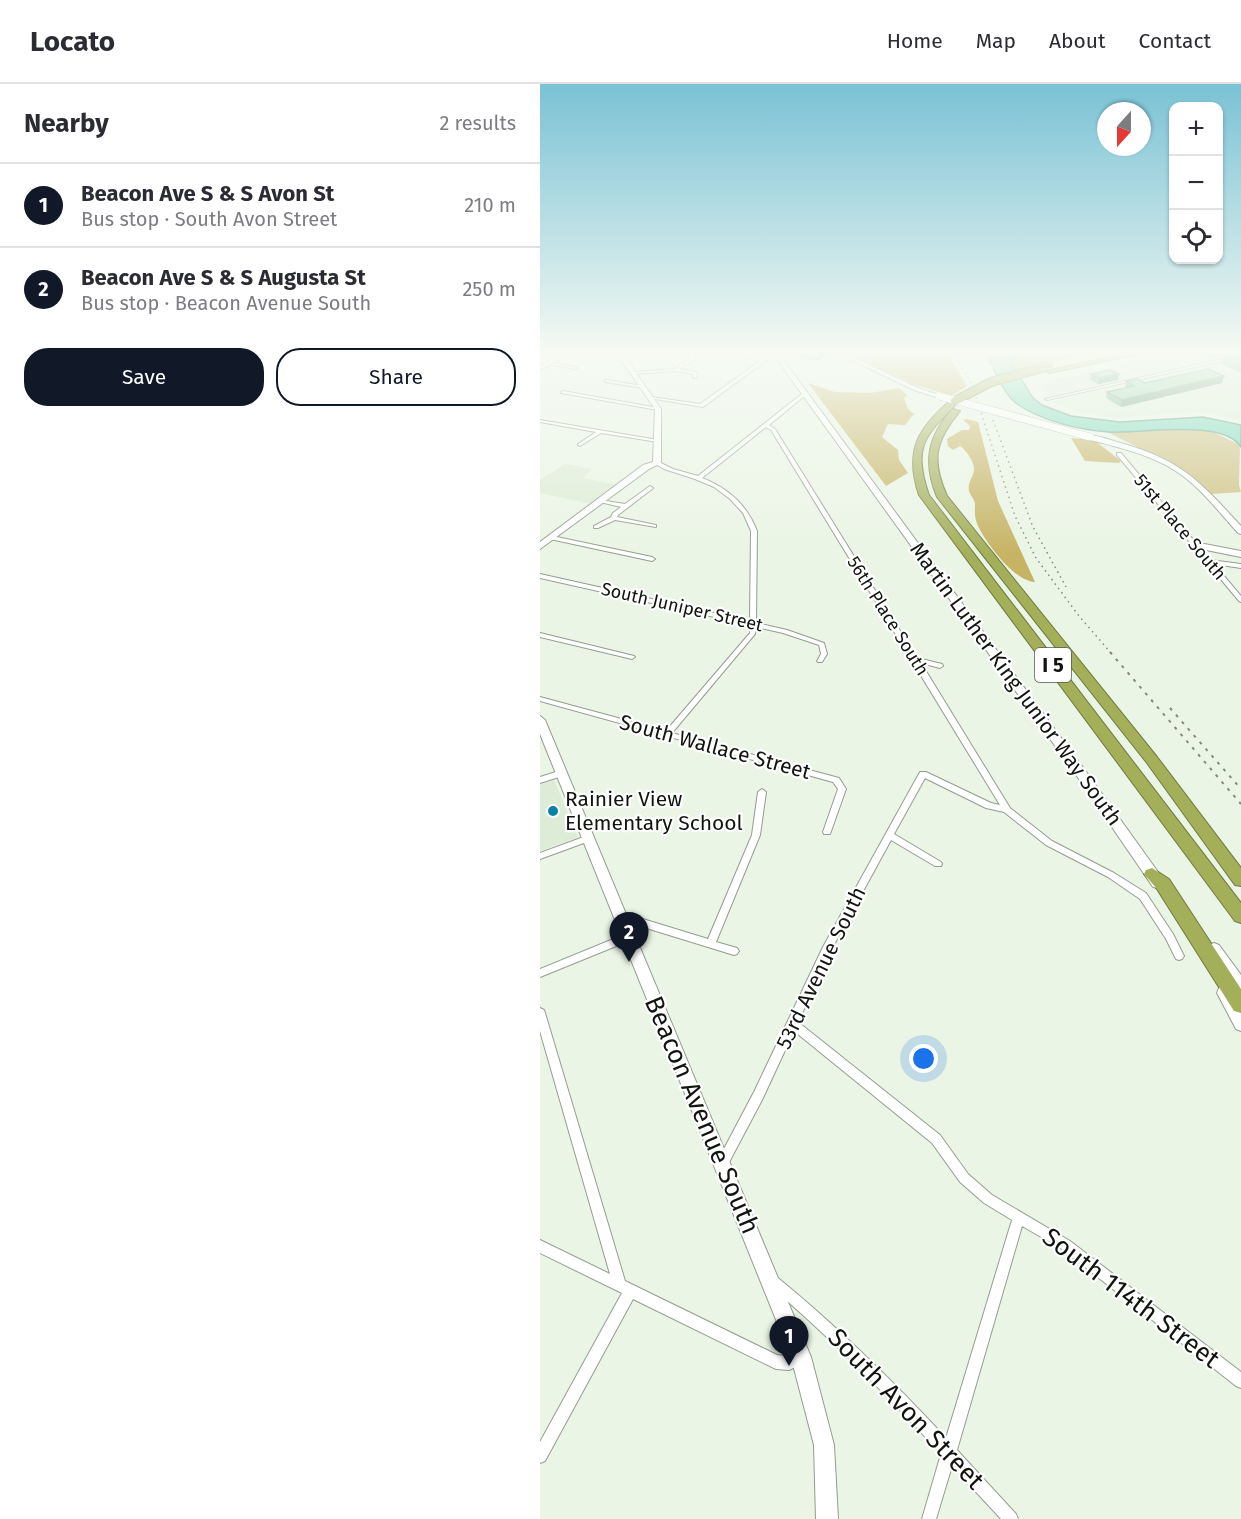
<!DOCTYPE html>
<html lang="en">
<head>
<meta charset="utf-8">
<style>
	:root { --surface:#fff; --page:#f7f7f7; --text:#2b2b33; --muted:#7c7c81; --line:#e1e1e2; --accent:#111827 }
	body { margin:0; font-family:"Fira Sans",sans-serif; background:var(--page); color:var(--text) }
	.controls { position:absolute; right:18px; top:18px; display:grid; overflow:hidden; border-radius:12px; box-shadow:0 2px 4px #0004 }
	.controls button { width:54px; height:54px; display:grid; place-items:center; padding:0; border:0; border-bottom:2px solid var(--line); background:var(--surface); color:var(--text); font:30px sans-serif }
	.compass { position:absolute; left:557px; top:18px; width:54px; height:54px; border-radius:50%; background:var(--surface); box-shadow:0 2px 4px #0004; rotate:201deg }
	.you { position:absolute; left:384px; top:975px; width:21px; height:21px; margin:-15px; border:4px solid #fff; border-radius:50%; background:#1a73e8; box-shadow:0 0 0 9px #1a73e833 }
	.badge { display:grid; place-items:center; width:39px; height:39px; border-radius:50%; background:var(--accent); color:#fff; font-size:20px; font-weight:700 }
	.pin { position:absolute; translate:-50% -50px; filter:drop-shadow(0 2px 3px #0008) }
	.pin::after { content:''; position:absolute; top:32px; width:21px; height:18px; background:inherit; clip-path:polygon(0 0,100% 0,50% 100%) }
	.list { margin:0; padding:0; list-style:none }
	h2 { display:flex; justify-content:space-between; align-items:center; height:78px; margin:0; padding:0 24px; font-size:26px }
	h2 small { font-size:20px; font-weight:400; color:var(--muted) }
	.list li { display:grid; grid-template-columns:39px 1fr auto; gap:18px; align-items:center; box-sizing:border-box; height:84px; padding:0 24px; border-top:2px solid var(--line) }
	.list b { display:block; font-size:22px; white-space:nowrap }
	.list p { margin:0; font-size:20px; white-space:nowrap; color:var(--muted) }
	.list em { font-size:20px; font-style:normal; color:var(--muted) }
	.actions { display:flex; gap:12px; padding:18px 24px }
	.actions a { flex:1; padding:14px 0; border:2px solid var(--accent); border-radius:24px; text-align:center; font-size:21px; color:var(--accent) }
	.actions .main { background:var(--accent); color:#fff }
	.icon { flex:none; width:33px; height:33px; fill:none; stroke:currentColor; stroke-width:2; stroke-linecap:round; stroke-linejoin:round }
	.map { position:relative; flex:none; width:701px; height:1435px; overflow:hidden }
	header { display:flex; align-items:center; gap:36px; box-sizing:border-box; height:84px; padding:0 30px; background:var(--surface); border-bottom:2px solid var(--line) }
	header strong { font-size:28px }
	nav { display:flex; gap:33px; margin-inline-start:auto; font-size:21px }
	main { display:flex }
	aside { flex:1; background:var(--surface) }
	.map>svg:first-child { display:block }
	.built { fill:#ddecd6 }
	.green { fill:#cfc081 }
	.forest { fill:#c6b364 }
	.water { fill:#75d6b9; stroke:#579c86; stroke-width:1.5 }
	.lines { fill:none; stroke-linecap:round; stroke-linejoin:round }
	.street-casing { stroke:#949d8f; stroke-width:2 }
	.secondary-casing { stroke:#949d8f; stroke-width:2 }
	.highway-casing { stroke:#717940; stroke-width:2 }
	.street { fill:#fff; fill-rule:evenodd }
	.secondary { fill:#fff; fill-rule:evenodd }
	.highway { fill:#a4af5a; fill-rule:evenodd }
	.rail-far1 { stroke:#838a7f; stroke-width:1.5; stroke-dasharray:1.5 4; stroke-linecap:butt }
	.rail { stroke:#838a7f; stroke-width:2; stroke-dasharray:3 6; stroke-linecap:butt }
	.secondary-bridge-casing { stroke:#949d8f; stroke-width:8; stroke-linecap:butt }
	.highway-bridge-casing { stroke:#717940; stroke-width:10; stroke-linecap:butt }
	.secondary-bridge { stroke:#fff; stroke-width:7 }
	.highway-bridge { stroke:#a4af5a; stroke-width:8 }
	.wall { fill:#74b387 }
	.shaded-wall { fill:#5e926e }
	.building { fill:#87d09d; stroke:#5e926e; stroke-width:1.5 }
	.poi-dot { fill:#0b80a7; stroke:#fff; stroke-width:2 }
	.labels { text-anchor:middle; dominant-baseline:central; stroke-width:4.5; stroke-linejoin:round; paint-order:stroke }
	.far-street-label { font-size:18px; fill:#11140f; stroke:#fff }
	.shield { fill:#fff; stroke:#585a57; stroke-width:1.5 }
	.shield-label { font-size:20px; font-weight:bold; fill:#11140f }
	.street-label { font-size:21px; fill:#11140f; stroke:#fff }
	.poi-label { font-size:21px; fill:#11140f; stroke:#fff; text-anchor:start }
	.near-street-label { font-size:26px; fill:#11140f; stroke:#fff }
</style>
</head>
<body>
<header>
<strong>Locato</strong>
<nav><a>Home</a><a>Map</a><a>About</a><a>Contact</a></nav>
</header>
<main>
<aside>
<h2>Nearby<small>2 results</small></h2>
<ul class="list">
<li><span class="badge">1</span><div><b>Beacon Ave S &amp; S Avon St</b><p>Bus stop · South Avon Street</p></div><em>210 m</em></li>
<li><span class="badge">2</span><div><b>Beacon Ave S &amp; S Augusta St</b><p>Bus stop · Beacon Avenue South</p></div><em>250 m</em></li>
</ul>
<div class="actions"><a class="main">Save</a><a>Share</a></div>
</aside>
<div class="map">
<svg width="701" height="1435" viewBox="0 0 701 1435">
	<rect width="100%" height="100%" fill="#eaf5e5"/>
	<path class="built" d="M631 270H701L507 313 499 302 521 294Z
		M701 273V336L659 328 571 334 541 329 511 318Z
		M25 380 53 385 42 394 78 401 52 420 0 409V396Z
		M14 696 38 753 0 767V701Z"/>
	<path class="green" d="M649 344 671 347 700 361 699 401 701 408 671 410 642 385 567 348Z"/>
	<path class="forest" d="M361 270H408L427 302 411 312 373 300 319 275 338 276Z
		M480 270H547L477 286 470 275Z
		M268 299 295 308 330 309 359 304 368 312 364 313 368 325 374 330 365 341 348 340 342 353 358 366 359 376 368 389 346 402Z
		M427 335 438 338 458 417 495 498C475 498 446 459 438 442 434 433 435 428 435 419 434 415 430 411 429 407 427 398 434 393 434 385 434 377 426 366 420 362L413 366 408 362 407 355 422 346H429L430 342 423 336Z
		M531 354 554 356 581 377 579 379 545 377Z"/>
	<path class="water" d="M451 270H480L470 275 471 279 493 314 502 321 531 332 580 338 663 333 701 341V363C683 334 600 350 569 348 539 346 502 337 477 320 464 311 456 288 448 274Z"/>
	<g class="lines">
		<defs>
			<path id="street" d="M150 270H154L155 275 139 285 157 288V294H153V290L135 287 94 290 92 289 94 288 134 285 152 274Z
				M191 270H197L223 275 231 270H235L163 323 109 314 111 313 160 320 220 277Z
				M348 270H354L341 274 307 273 305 272 307 271 341 272Z
				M701 271V273L507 316 505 315Z
				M9 278 35 283 37 284 35 285 8 280Z
				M67 296 103 302 105 303 103 304 65 298V296Z
				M23 307 118 324 120 325 118 326 21 309V308Z
				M263 309 267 310 229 341 235 345 377 574 402 580 403 582 400 584 381 579 470 724 512 757 574 789 606 809 633 850 644 872 642 875 639 876 636 875 626 855 600 815 568 793 506 761 464 728 446 724 385 694 354 750 401 778 402 780 401 782H395L351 756 290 868 258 938 400 1051 428 1090 452 1111 530 1157 701 1288V1304L696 1302 522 1165 482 1142 417 1366 476 1430 478 1435H461L412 1382 396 1435H382L401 1370C347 1311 291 1254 230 1202L228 1198 230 1194 234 1192 238 1194C298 1243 353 1297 406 1354L472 1136 444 1119 420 1098 392 1059 254 947 222 1016 186 1084 182 1086 178 1084 176 1080 214 1008 283 863 380 688H386L451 719 460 721 231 346 226 343 162 394C188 404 207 421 217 447L216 539 247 546 284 559 287 570 282 578H278L277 577 281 570 279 561 243 549 216 543 215 550 132 649 299 694 306 705 290 750H284L283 748 298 705 293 698 0 617V613L126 647 210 549V541L0 494V490L210 537 211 447 203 429 190 415 174 403 155 395 124 385 114 379 119 378 133 385 158 392Z
				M0 336 118 356 120 357 118 358 61 349 40 362 38 361V360L56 348 0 338Z
				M577 369H581L670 476 701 480V484L674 480 701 512V518L699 517 577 371Z
				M110 402 113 404 112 405 78 431 77 433 116 441V443L75 436 58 444H54V442L71 433 73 429 81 423 60 418V416L85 420Z
				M12 452 112 473 115 475 112 477 10 455 9 454Z
				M0 549 94 572 95 573 92 575 0 553Z
				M22 686 25 687 26 689 25 691 0 699V693Z
				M222 705 226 708 220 751 176 858 197 864 199 867 197 870 194 871 77 835 75 832 77 829 80 828 168 855 212 751 218 708Z
				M49 751 52 752 53 754 52 756 0 775V769Z
				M88 849 91 850 93 853 91 856 0 893V885Z
				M0 924 4 926 5 929 85 1197 237 1271 248 1272 261 1266 266 1268 268 1273 266 1278 249 1286 236 1285 93 1215 5 1377 0 1379V1358L82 1209 0 1169V1156L70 1190 0 947Z"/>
			<path id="secondary" d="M22 270H29L0 286V282Z
				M77 270H83L121 325V379L109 385 0 465V458L103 381 113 378 115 325Z
				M233 270H239L547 689 623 795 625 799 623 803 618 804 613 803 539 695Z
				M299 270H306L378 304 402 312 399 314 374 306Z
				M547 351C559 351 572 357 584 360 643 377 661 399 701 442V450L698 449C680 429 664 408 643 392 615 371 580 364 547 355Z
				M654 458 701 467V473L651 463V459Z
				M0 632 5 636 271 1273 294 1361 298 1435H276L274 1361 251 1273 0 650Z
				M674 859 679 861 701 891V909L696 907 669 869 667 865 669 861Z
				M684 903 689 904 701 926V947L696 945 677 909 679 904Z"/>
			<path id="highway" d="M584 270H598L510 289 506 287Z
				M412 315 419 317C387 351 371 360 389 411L701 819V839L695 837 379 411C364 366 378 344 412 315Z
				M413 325 420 327C395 357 391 376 407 412L617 673 701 784V802L695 801 607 679 397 413C383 379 387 352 413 325Z
				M612 784 629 795 701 905V929L694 927 617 805 604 790 606 786Z"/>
		</defs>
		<use href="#street" class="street-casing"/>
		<use href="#secondary" class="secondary-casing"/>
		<use href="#highway" class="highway-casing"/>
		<use href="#street" class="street"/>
		<use href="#secondary" class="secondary"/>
		<use href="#highway" class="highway"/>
		<path class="rail-far1" d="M413 270 431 298 475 432 496 474 539 532 571 569
			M453 336 493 443 526 503"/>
		<path class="rail" d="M570 568 701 720
			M630 624 701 705"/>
		<defs>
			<path id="secondary-bridge" d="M399 312 550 353"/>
			<path id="highway-bridge" d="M415 317 451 298 509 282"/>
		</defs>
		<use href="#secondary-bridge" class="secondary-bridge-casing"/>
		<use href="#highway-bridge" class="highway-bridge-casing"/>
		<use href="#secondary-bridge" class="secondary-bridge"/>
		<use href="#highway-bridge" class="highway-bridge"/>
	</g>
	<path class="wall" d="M258 270H287L279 277 258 274Z
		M654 270H684V271L701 272V289L681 280 683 272 671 275Z
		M551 290 578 296 558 300 550 296Z
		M586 297 605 299H682L581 323 566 314 567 308 585 304Z"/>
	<path class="shaded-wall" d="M278 270H287L279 277Z
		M672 270H684V271L671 275Z
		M579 290 578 296 558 300 559 294Z
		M684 292 682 299 581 323 582 316Z"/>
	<path class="building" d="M690 270H695L701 272V279L683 271Z
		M668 285 684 292 582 316 567 308 594 302 586 297 597 295 605 299Z
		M570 286 579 290 559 294 551 290Z"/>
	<linearGradient id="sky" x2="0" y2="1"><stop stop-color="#7ac2d5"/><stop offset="0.57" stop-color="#f6faf3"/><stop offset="1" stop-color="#f6faf3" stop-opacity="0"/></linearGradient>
	<rect width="701" height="471" fill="url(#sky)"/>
	<circle class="poi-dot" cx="13" cy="727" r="6"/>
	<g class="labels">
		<g class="far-street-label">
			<text transform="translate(640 443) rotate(50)">51st Place South</text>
			<text transform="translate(142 523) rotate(13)">South Juniper Street</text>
			<text transform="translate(348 532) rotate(58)">56th Place South</text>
		</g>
		<rect class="shield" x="495" y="564" width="36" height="34" rx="4.5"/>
		<g class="shield-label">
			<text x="513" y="581">I 5</text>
		</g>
		<g class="street-label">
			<text transform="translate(476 600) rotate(54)">Martin Luther King Junior Way South</text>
			<text transform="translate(175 663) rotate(15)">South Wallace Street</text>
			<text transform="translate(281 884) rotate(-64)">53rd Avenue South</text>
		</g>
		<g class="poi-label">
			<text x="25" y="715">Rainier View<tspan x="25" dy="24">Elementary School</tspan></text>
		</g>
		<g class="near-street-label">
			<text transform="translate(162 1031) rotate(67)">Beacon Avenue South</text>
			<text transform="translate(591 1214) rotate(37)">South 114th Street</text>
			<text transform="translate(366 1325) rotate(46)">South Avon Street</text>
		</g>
	</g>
</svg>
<div class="controls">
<button>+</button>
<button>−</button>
<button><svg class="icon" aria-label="locate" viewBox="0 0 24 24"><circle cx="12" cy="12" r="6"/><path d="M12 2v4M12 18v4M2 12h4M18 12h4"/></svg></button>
</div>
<svg class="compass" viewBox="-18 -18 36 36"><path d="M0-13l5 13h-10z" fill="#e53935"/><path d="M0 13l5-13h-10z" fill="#7c7c81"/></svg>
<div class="you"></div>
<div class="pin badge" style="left:249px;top:1282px">1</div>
<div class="pin badge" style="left:89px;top:878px">2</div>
</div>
</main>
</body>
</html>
